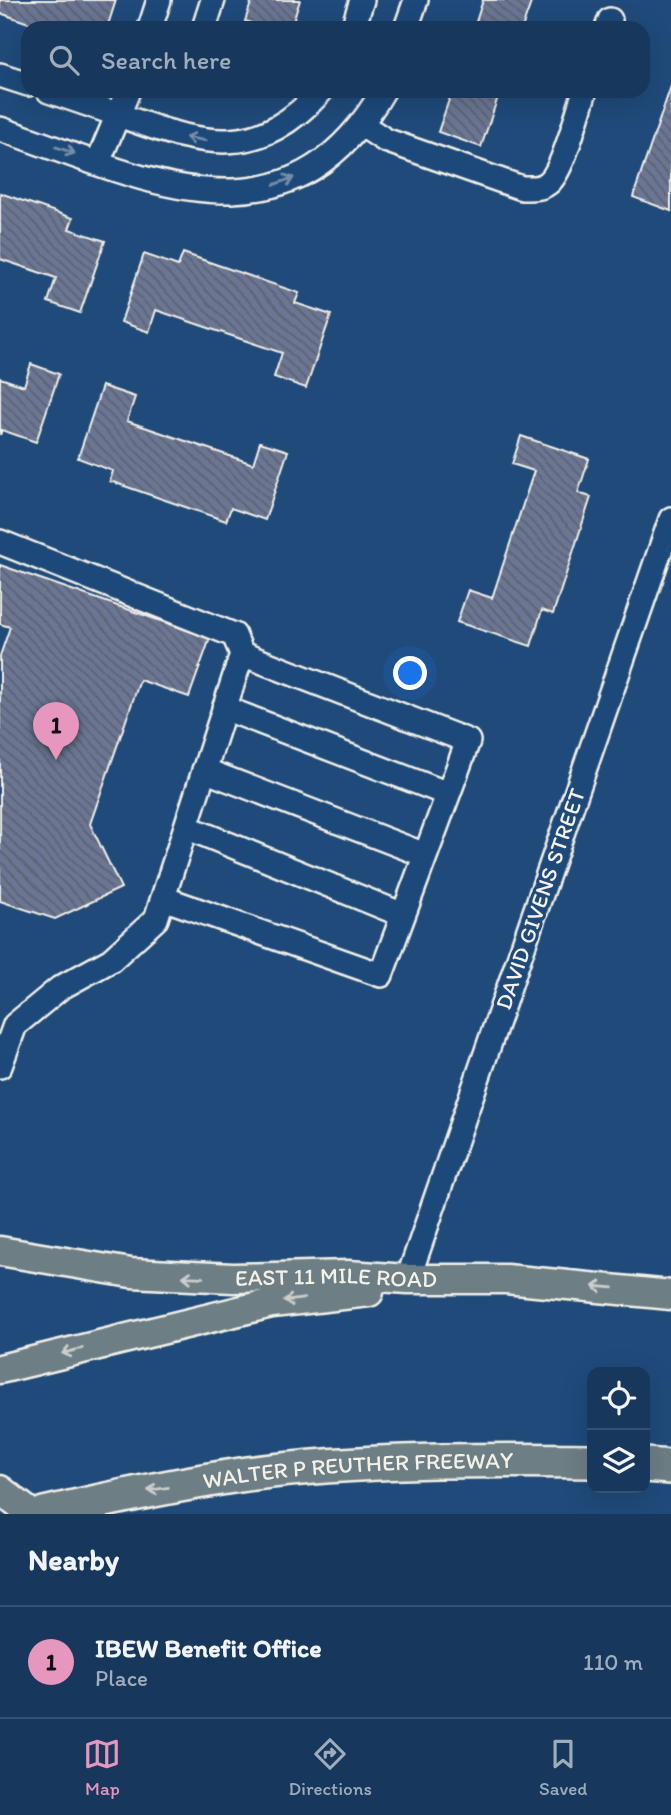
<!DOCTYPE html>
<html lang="en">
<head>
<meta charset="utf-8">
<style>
	:root { --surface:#17385c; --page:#244365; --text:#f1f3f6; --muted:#9eacbb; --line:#365272; --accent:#e797bd }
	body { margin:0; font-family:Itim,sans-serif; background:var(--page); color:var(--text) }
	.controls { position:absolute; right:21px; bottom:21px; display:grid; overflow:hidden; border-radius:14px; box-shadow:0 7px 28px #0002 }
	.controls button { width:63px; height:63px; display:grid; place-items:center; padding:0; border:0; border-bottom:2px solid var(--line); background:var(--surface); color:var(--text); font:35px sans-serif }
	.you { position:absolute; left:411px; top:674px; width:24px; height:24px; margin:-18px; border:5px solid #fff; border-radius:50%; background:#1a73e8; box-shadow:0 0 0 10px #1a73e833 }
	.badge { display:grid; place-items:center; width:46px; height:46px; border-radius:50%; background:var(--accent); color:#111; font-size:23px; font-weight:700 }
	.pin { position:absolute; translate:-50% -58px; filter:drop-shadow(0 2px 4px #0008) }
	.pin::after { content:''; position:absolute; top:37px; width:24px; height:21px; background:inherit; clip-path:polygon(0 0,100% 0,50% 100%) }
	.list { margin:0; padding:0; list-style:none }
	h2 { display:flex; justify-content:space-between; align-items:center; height:91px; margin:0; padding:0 28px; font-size:30px }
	h2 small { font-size:23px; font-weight:400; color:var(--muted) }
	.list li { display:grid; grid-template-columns:46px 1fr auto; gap:21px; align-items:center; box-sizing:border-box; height:112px; padding:0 28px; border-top:2px solid var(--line) }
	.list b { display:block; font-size:26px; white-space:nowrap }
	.list p { margin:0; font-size:23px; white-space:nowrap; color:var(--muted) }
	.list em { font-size:23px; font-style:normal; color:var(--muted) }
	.icon { flex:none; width:38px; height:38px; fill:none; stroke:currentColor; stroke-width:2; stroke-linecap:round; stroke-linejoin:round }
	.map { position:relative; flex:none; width:671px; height:1514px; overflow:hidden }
	.search { position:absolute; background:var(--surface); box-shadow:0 7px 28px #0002; left:21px; right:21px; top:21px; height:77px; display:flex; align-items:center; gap:18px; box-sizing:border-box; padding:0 24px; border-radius:21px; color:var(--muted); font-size:26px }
	.sheet { height:203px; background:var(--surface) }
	nav { display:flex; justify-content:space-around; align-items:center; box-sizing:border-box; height:98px; border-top:2px solid var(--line); background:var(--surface); font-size:19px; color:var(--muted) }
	nav a { display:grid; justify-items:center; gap:4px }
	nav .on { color:var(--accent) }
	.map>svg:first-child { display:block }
	.building { fill:url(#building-back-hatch); stroke:#f4f1e8; stroke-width:2 }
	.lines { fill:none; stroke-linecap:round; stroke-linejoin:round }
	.minor-casing { stroke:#f4f1e8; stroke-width:28 }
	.major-casing { stroke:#f4f1e8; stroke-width:33 }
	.highway-casing { stroke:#f4f1e8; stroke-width:38 }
	.minor { stroke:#1f4a7a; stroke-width:23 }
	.major { stroke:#6d7e84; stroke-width:28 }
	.highway { stroke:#6d7e84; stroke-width:33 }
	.oneway { stroke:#748da6 }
	.oneway2 { stroke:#ccceca }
	.labels { text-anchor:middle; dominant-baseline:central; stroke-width:6; stroke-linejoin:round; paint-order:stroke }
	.street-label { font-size:23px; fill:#f4f1e8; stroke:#1f4a7a }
</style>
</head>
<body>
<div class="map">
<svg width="671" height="1514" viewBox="0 0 671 1514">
	<defs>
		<pattern id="building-back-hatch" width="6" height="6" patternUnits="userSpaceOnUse" patternTransform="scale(1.75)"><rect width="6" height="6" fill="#6b7693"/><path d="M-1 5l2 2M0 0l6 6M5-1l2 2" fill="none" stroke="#5c6170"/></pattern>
	</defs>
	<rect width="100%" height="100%" fill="#1f4a7a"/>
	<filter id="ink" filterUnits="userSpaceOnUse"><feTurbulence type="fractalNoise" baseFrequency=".0143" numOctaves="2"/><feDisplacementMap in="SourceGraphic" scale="14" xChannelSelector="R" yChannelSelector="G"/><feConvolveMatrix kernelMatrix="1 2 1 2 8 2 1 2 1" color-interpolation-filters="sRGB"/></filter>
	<g filter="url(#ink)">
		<path class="building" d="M0 0H116L107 28H85L70 23 69 28H43L0 13Z
			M252 0H300L291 28H266L245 21Z
			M483 0H532L522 28H474Z
			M671 86V211L633 197Z
			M452 91H500L481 147 438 132Z
			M0 193 73 218 69 229 105 241 80 313 48 302 56 278 0 259Z
			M183 253 299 293 295 303 331 315 306 388 274 377 282 353 156 310 149 332 121 322 144 254 178 266Z
			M31 364 59 374 36 442 2 430 0 435V378L24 386Z
			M102 386 135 397 127 421 253 464 260 442 288 451 265 520 231 508 226 521 110 481 113 471 78 458Z
			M521 436 589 459 578 493 591 497 553 614 542 610 531 646 457 622 468 590 492 598 534 471 512 464Z
			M0 565 210 638 189 697 140 680 90 824 121 888 55 919 0 901V656L10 627 0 624Z"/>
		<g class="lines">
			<defs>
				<path id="minor" d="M150 28 159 0
					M204 28 213 0
					M353 28 362 0
					M406 28 416 0
					M607 28 610 20
					M0 75 28 84
					M49 91C76 100 103 109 130 119 208 147 260 158 321 91
					M362 125 385 140 522 188C532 188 540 189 548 183 563 172 578 111 585 91
					M0 129C140 176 286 258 383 91
					M98 162 128 91
					M0 542 234 635 242 654 156 919 111 960 60 988 15 1025 0 1066
					M224 708 448 794
					M204 770 425 855
					M186 827 403 915
					M163 898 381 975 468 741 242 654
					M408 1279 671 519"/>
				<g id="major">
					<path id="s1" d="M0 1251 131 1273 233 1278 348 1275 408 1279H506L671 1295"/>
					<path d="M0 1369 272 1303 369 1292"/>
					<path d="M0 1490 31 1514"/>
				</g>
				<g id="highway">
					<path d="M645 1465 671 1467"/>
					<path id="s2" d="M44 1514C111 1498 178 1484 247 1474 362 1459 477 1460 592 1461"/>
				</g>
			</defs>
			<use href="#minor" class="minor-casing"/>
			<use href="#major" class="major-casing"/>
			<use href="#highway" class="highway-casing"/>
			<use href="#minor" class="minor"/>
			<use href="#major" class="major"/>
			<use href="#highway" class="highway"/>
		</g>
		<defs><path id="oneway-shaft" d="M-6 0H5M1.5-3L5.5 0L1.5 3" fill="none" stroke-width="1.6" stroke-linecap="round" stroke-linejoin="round" transform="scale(1.75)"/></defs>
		<g class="oneway">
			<use href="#oneway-shaft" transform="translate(196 139) rotate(-170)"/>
			<use href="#oneway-shaft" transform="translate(65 150) rotate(19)"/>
			<use href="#oneway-shaft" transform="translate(284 181) rotate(-20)"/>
		</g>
		<g class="oneway2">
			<use href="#oneway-shaft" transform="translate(193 1277) rotate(-178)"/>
			<use href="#oneway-shaft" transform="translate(603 1287) rotate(-175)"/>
			<use href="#oneway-shaft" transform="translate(294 1300) rotate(173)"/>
			<use href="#oneway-shaft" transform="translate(72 1351) rotate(166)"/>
			<use href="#oneway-shaft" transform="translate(158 1489) rotate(171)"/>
		</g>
	</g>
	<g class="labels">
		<g class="street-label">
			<text transform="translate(540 899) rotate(-71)">DAVID GIVENS STREET</text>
			<text stroke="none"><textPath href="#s1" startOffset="338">EAST 11 MILE ROAD</textPath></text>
			<text stroke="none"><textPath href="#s2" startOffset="318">WALTER P REUTHER FREEWAY</textPath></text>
		</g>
	</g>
</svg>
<div class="controls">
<button><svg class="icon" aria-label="locate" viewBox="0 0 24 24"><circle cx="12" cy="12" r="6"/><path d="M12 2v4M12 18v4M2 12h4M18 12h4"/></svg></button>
<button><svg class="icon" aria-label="layers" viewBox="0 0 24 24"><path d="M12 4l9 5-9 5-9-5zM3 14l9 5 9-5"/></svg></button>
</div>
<div class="you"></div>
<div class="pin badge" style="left:56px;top:760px">1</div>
<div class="search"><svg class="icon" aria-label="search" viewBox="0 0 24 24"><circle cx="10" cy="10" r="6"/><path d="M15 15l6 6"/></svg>Search here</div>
</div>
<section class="sheet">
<h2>Nearby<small></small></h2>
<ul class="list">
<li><span class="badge">1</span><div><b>IBEW Benefit Office</b><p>Place</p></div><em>110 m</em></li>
</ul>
</section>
<nav>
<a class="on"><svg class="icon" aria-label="map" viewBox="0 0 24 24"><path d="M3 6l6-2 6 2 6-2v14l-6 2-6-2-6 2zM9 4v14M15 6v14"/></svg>Map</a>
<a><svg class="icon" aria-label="directions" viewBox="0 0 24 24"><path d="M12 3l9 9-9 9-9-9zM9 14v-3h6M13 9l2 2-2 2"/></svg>Directions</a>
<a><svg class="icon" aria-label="saved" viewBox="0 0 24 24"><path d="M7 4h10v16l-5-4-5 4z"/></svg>Saved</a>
</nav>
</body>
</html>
